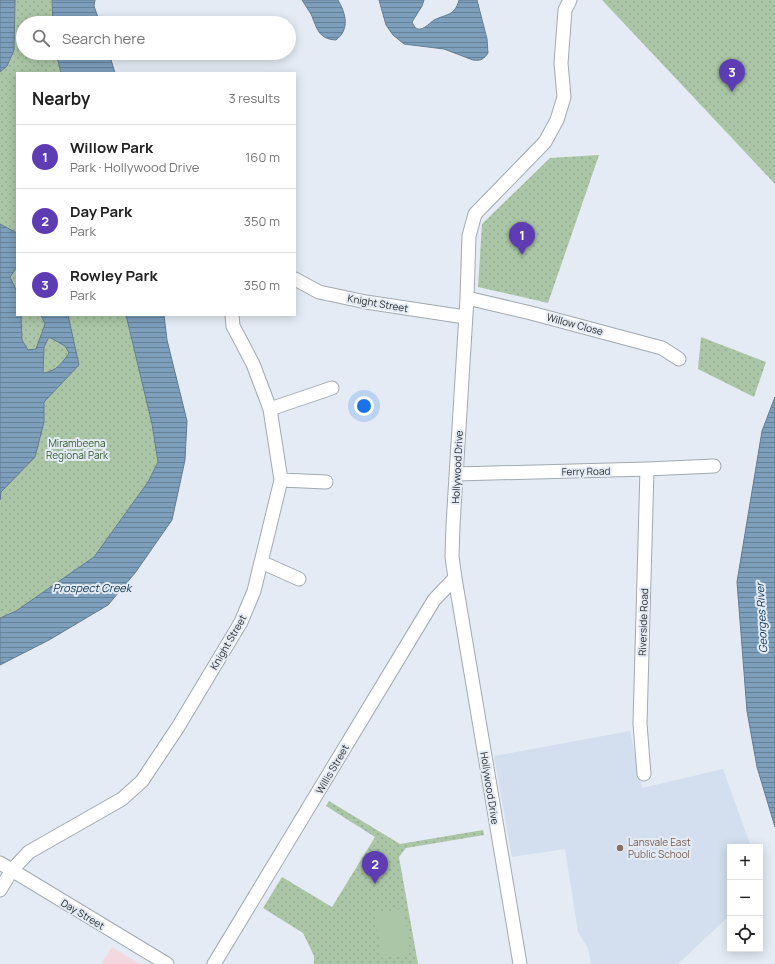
<!DOCTYPE html>
<html lang="en">
<head>
<meta charset="utf-8">
<style>
	:root { --surface:#fff; --page:#f6f6f6; --text:#222; --muted:#767676; --line:#e0e0e0; --accent:#5d3cb4 }
	body { margin:0; font-family:Manrope,sans-serif; background:var(--page); color:var(--text) }
	.controls { position:absolute; right:12px; bottom:12px; display:grid; overflow:hidden; border-radius:0px; box-shadow:0 2px 10px #0003 }
	.controls button { width:36px; height:36px; display:grid; place-items:center; padding:0; border:0; border-bottom:1px solid var(--line); background:var(--surface); color:var(--text); font:20px sans-serif }
	.you { position:absolute; left:364px; top:406px; width:14px; height:14px; margin:-10px; border:3px solid #fff; border-radius:50%; background:#1a73e8; box-shadow:0 0 0 6px #1a73e833 }
	.badge { display:grid; place-items:center; width:26px; height:26px; border-radius:50%; background:var(--accent); color:#fff; font-size:13px; font-weight:700 }
	.pin { position:absolute; translate:-50% -33px; filter:drop-shadow(0 1px 2px #0008) }
	.pin::after { content:''; position:absolute; top:21px; width:14px; height:12px; background:inherit; clip-path:polygon(0 0,100% 0,50% 100%) }
	.list { margin:0; padding:0; list-style:none }
	h2 { display:flex; justify-content:space-between; align-items:center; height:52px; margin:0; padding:0 16px; font-size:17px }
	h2 small { font-size:13px; font-weight:400; color:var(--muted) }
	.list li { display:grid; grid-template-columns:26px 1fr auto; gap:12px; align-items:center; box-sizing:border-box; height:64px; padding:0 16px; border-top:1px solid var(--line) }
	.list b { display:block; font-size:15px; white-space:nowrap }
	.list p { margin:0; font-size:13px; white-space:nowrap; color:var(--muted) }
	.list em { font-size:13px; font-style:normal; color:var(--muted) }
	.icon { flex:none; width:22px; height:22px; fill:none; stroke:currentColor; stroke-width:2; stroke-linecap:round; stroke-linejoin:round }
	.map { position:relative; flex:none; width:775px; height:964px; overflow:hidden }
	.search { position:absolute; background:var(--surface); box-shadow:0 2px 10px #0003; left:16px; top:16px; width:280px; height:44px; display:flex; align-items:center; gap:10px; box-sizing:border-box; padding:0 14px; border-radius:22px; color:var(--muted); font-size:15px }
	.panel { position:absolute; background:var(--surface); box-shadow:0 2px 10px #0003; left:16px; top:72px; width:280px; height:244px; border-radius:0px }
	.map>svg:first-child { display:block }
	.industrial { fill:#f3d9df }
	.built { fill:#d3dfee }
	.park { fill:url(#park-dots) }
	.pitch { fill:#abc6a7 }
	.water { fill:url(#water-rules); stroke:#647c91; fill-rule:evenodd }
	.lines { fill:none; stroke-linecap:round; stroke-linejoin:round }
	.minor-casing { stroke:#a2a9b1; stroke-width:15 }
	.minor { stroke:#fff; stroke-width:13 }
	.education-dot { fill:#8d6e63; stroke:#e4ebf4; stroke-width:1.5 }
	.labels { text-anchor:middle; dominant-baseline:central; stroke-width:4; stroke-linejoin:round; paint-order:stroke }
	.street-label { font-size:10px; fill:#282b2e; stroke:#e4ebf4 }
	.park-label { font-size:10px; fill:#315a2b; stroke:#e4ebf4 }
	.education-label { font-size:10px; fill:#785e54; stroke:#e4ebf4; text-anchor:start }
	.water-label { font-size:11px; font-style:italic; fill:#083351; stroke:#e4ebf4 }
</style>
</head>
<body>
<div class="map">
<svg width="775" height="964" viewBox="0 0 775 964">
	<defs>
		<pattern id="park-dots" width="8" height="8" patternUnits="userSpaceOnUse"><rect width="8" height="8" fill="#abc6a7"/><path d="M2 2h.1M6 6h.1" fill="none" stroke="#93aa90" stroke-width="1.8" stroke-linecap="round"/></pattern>
		<pattern id="water-rules" width="6" height="5" patternUnits="userSpaceOnUse"><rect width="6" height="5" fill="#7d9fbc"/><path d="M0 2.5h6" fill="none" stroke="#668299"/></pattern>
	</defs>
	<rect width="100%" height="100%" fill="#e4ebf4"/>
	<path class="industrial" d="M112 947 140 964H101Z"/>
	<path class="built" d="M630 731 642 788 723 769 751 847H730V915L678 964H591L588 948 578 932 565 849 512 857 494 756Z"/>
	<path class="park" d="M0 0H52L53 23H23V53H56L61 73H17V315H126L152 424 158 462 148 482 94 557 16 611 0 618Z
		M602 0H775V184Z
		M599 155 548 303 478 287 482 224 550 158Z
		M701 337 766 362 754 397 698 369Z
		M329 801 400 844 483 830 484 835 406 848 399 857 418 964H314V956L303 933 263 908 282 877 332 907 375 837 326 806Z"/>
	<path class="pitch" d="M404 909 410 953 382 958 375 913Z"/>
	<path class="water" d="M0 0H15L14 50 7 66 0 72Z
		M52 0H95L94 6 100 23H53Z
		M302 0H338C346 14 350 29 336 40 318 39 317 28 311 14 308 9 305 5 302 0Z
		M379 0H424L422 6 412 22C414 26 416 30 421 29 425 28 430 23 434 20 446 14 455 16 459 0H477L487 39 488 53C484 59 481 61 473 60L444 49 404 44 393 35 386 25Z
		M56 53H109L115 73H61Z
		M0 224 17 233V267L10 277 17 292V315H21L22 340 28 350 36 349 45 324 41 315H68L79 365 44 402V422L35 457 1 492 0 500ZM49 337 65 346 69 353C62 363 57 371 43 373L44 347Z
		M126 315H164L167 340 187 421 185 460 172 520 135 573 108 605 49 640 0 665V618L16 611 94 557 148 482 158 462 152 424Z
		M775 397V827L757 767 747 711 737 582 762 431Z"/>
	<g class="lines">
		<defs>
			<path id="minor" d="M295 279 319 292 366 302 465 317
				M467 298 531 313 662 348 679 359
				M270 409 332 388
				M457 474 647 469 714 466
				M281 480 326 482
				M261 562 299 579
				M644 774 640 724 647 469
				M0 863 167 964
				M0 890 12 870 29 852 122 799 142 781 178 727 241 622 254 591 281 480 270 409 253 364 233 326 232 315
				M214 964 434 600 455 578
				M520 964 455 578 452 557 453 525 467 298 469 236 475 214 545 142 557 120 564 97 561 63 565 10 570 0"/>
		</defs>
		<use href="#minor" class="minor-casing"/>
		<use href="#minor" class="minor"/>
	</g>
	<circle class="education-dot" cx="620" cy="848" r="4"/>
	<g class="labels">
		<g class="street-label">
			<text transform="translate(378 303) rotate(10)">Knight Street</text>
			<text transform="translate(575 324) rotate(15)">Willow Close</text>
			<text transform="translate(457 467) rotate(-87)">Hollywood Drive</text>
			<text transform="translate(586 471) rotate(-1)">Ferry Road</text>
			<text transform="translate(643 622) rotate(-88)">Riverside Road</text>
			<text transform="translate(228 642) rotate(-60)">Knight Street</text>
			<text transform="translate(332 769) rotate(-60)">Willis Street</text>
			<text transform="translate(490 788) rotate(81)">Hollywood Drive</text>
			<text transform="translate(83 914) rotate(31)">Day Street</text>
		</g>
		<g class="park-label">
			<text x="77" y="443">Mirambeena<tspan x="77" dy="12">Regional Park</tspan></text>
		</g>
		<g class="education-label">
			<text x="628" y="842">Lansvale East<tspan x="628" dy="12">Public School</tspan></text>
		</g>
		<g class="water-label">
			<text x="92" y="587">Prospect Creek</text>
			<text transform="translate(761 618) rotate(-93)">Georges River</text>
		</g>
	</g>
</svg>
<div class="controls">
<button>+</button>
<button>−</button>
<button><svg class="icon" aria-label="locate" viewBox="0 0 24 24"><circle cx="12" cy="12" r="6"/><path d="M12 2v4M12 18v4M2 12h4M18 12h4"/></svg></button>
</div>
<div class="you"></div>
<div class="pin badge" style="left:522px;top:255px">1</div>
<div class="pin badge" style="left:375px;top:884px">2</div>
<div class="pin badge" style="left:732px;top:92px">3</div>
<div class="search"><svg class="icon" aria-label="search" viewBox="0 0 24 24"><circle cx="10" cy="10" r="6"/><path d="M15 15l6 6"/></svg>Search here</div>
<section class="panel">
<h2>Nearby<small>3 results</small></h2>
<ul class="list">
<li><span class="badge">1</span><div><b>Willow Park</b><p>Park · Hollywood Drive</p></div><em>160 m</em></li>
<li><span class="badge">2</span><div><b>Day Park</b><p>Park</p></div><em>350 m</em></li>
<li><span class="badge">3</span><div><b>Rowley Park</b><p>Park</p></div><em>350 m</em></li>
</ul>
</section>
</div>
</body>
</html>
